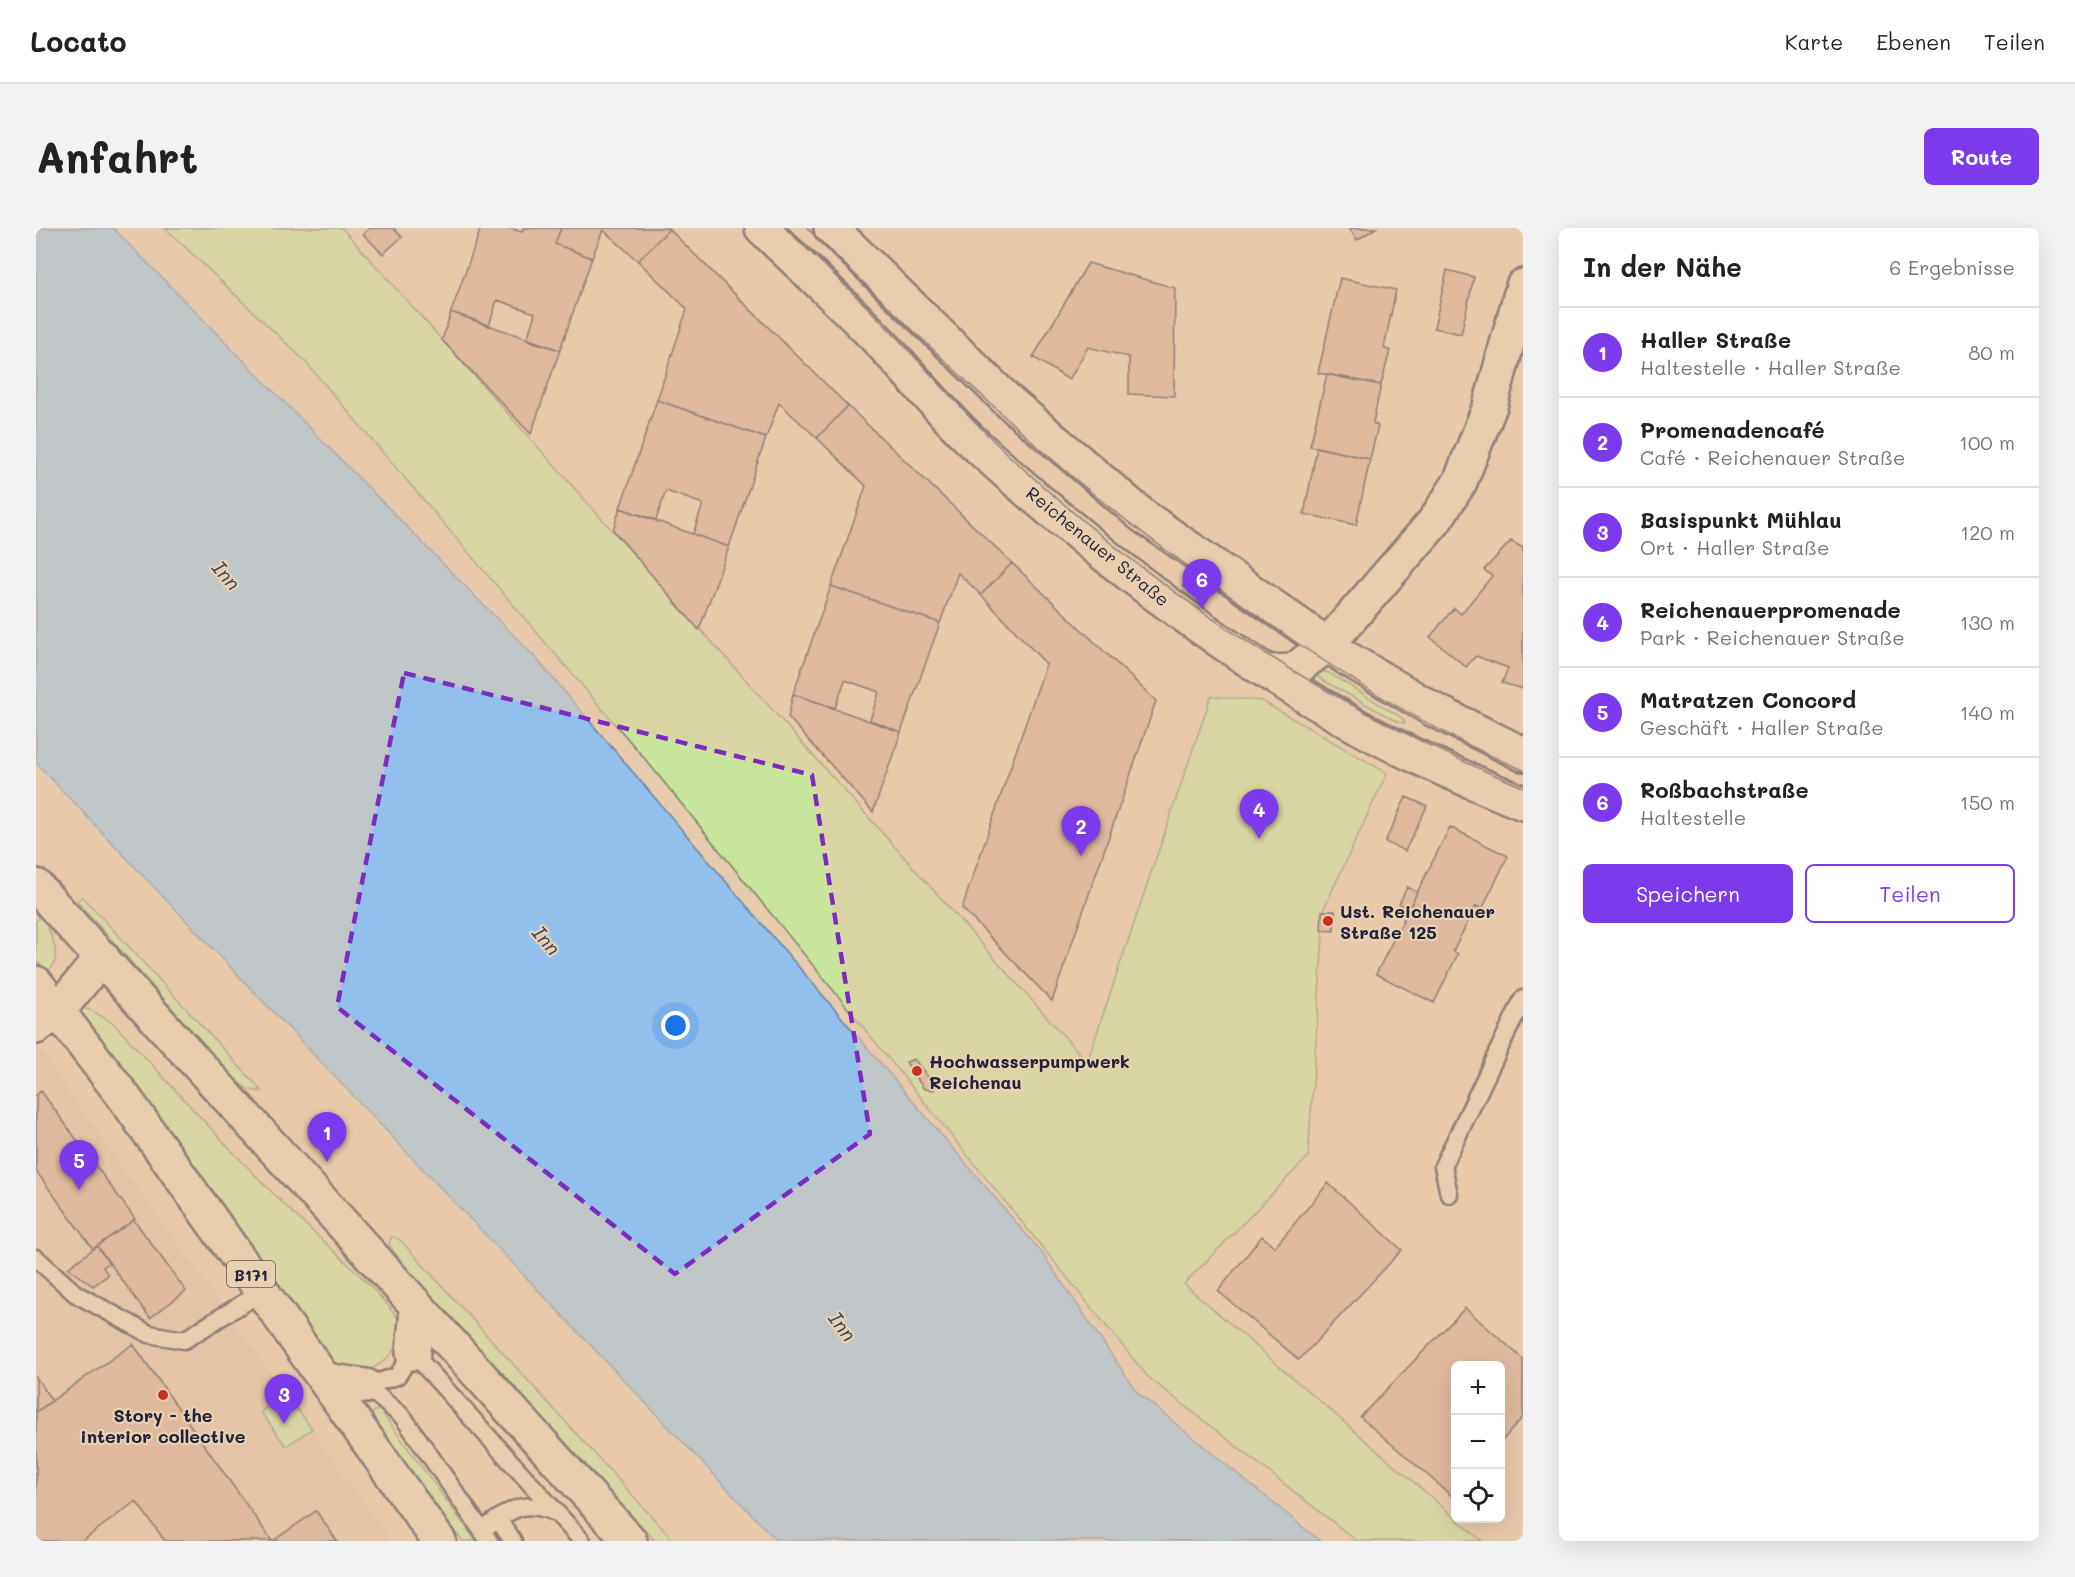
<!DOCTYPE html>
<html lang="de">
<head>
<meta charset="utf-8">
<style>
	:root { --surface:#fff; --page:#f2f2f2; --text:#222; --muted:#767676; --line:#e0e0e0; --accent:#7c3aed }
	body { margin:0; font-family:Mali,sans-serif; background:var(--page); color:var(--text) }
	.controls { position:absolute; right:18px; bottom:18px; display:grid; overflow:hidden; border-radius:9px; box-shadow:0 6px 24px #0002 }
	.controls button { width:54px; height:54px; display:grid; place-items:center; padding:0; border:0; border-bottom:2px solid var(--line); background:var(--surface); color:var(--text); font:30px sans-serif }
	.you { position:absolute; left:640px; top:798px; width:21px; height:21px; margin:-15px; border:4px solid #fff; border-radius:50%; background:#1a73e8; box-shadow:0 0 0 9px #1a73e833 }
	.badge { display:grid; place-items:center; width:39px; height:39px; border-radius:50%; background:var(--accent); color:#fff; font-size:20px; font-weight:700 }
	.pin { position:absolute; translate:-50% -50px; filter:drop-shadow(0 2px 3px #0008) }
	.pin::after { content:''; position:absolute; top:32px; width:21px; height:18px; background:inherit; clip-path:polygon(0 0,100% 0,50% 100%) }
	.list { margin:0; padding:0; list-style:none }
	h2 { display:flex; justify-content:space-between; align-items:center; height:78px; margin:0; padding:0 24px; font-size:26px }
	h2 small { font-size:20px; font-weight:400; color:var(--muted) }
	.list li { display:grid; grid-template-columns:39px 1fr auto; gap:18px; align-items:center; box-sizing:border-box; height:90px; padding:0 24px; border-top:2px solid var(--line) }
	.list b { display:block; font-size:22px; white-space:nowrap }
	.list p { margin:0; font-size:20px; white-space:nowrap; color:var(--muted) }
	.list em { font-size:20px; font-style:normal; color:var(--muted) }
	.actions { display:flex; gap:12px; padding:18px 24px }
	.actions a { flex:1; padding:14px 0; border:2px solid var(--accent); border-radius:9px; text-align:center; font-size:21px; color:var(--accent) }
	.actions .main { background:var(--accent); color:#fff }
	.icon { flex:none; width:33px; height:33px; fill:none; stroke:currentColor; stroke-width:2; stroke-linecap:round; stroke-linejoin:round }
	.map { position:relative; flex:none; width:1487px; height:1313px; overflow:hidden; border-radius:9px }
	header { display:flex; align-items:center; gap:36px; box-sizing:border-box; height:84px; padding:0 30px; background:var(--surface); border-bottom:2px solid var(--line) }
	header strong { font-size:28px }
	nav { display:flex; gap:33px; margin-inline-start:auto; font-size:21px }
	.intro { display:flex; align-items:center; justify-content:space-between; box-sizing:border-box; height:144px; padding:0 36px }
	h1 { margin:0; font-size:42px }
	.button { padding:15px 27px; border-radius:9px; background:var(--accent); color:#fff; font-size:21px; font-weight:700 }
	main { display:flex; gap:36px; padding:0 36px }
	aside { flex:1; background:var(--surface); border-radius:9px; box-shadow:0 6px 24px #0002 }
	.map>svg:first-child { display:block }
	.built { fill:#ddbda1 }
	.green { fill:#c9e59b; stroke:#76846b; stroke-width:1.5 }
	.water { fill:#91c0ec; stroke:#6581a5; stroke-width:1.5 }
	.building { fill:#d2a58f; stroke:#22223b; stroke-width:1.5 }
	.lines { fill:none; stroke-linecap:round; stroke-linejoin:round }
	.service-casing { stroke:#22223b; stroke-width:21 }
	.minor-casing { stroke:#22223b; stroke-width:38 }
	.tertiary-casing { stroke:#22223b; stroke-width:38 }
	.primary-casing { stroke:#22223b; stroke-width:38 }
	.service { stroke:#e8d1b1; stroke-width:16 }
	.minor { stroke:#e8d1b1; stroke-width:33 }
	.tertiary { stroke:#e8d1b1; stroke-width:33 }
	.primary { stroke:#e8d1b1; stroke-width:33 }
	.tram { stroke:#22223b; stroke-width:1.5 }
	.marked { fill:none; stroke:#7b2cbf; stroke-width:4.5; stroke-dasharray:12 8; stroke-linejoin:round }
	.poi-dot { fill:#c8321e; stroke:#e8d1b1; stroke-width:2 }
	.labels { text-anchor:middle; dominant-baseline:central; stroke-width:4.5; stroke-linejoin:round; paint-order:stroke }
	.shield { fill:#e8d1b1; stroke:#5d565e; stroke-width:1.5 }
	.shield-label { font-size:16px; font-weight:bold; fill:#22223b }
	.street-label { font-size:18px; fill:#22223b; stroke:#e8d1b1 }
	.poi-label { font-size:18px; font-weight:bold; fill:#22223b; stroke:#e8d1b1; text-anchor:start }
	.water-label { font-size:20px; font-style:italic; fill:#38425e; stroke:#e8d1b1 }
</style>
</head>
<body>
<header>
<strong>Locato</strong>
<nav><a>Karte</a><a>Ebenen</a><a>Teilen</a></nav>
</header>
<div class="intro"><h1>Anfahrt</h1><a class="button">Route</a></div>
<main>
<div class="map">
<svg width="1487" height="1313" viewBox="0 0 1487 1313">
	<rect width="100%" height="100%" fill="#e8cbac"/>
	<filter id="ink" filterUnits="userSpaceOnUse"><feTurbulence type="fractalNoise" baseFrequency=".0167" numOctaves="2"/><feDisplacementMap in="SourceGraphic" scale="12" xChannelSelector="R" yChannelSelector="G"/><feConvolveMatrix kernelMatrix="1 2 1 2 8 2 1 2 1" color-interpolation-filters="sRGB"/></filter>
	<g filter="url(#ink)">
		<path class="built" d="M0 815 31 862 355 1313H0Z"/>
		<path class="green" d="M129 0H306L1051 834 1175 468 1226 473 1351 545 1289 678 1272 929 1148 1056 1446 1313H1321L1112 1149 609 531 267 131Z
			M1284 443 1293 445 1366 490 1369 495 1362 494 1288 453 1281 448Z
			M46 668 226 863C213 864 206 858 197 849L41 673Z
			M6 688C13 702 29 731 12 743L0 733V693Z
			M45 780 55 782 77 795C136 857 192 922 253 981 292 1020 337 1053 368 1099 363 1128 328 1158 300 1137L80 829 42 784Z
			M355 1009H359L366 1014 638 1313H619L369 1039 353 1017Z
			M249 1164 276 1201 250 1218 225 1184Z
			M344 1182 440 1313H427L406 1290 335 1189 338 1183Z"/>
		<path class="water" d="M0 0H77L499 429 1006 1025 1101 1164 1284 1313H741L0 535Z"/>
		<path class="building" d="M334 0H357L366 9 347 26 327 6Z
			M445 0H473L486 4 487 0H525L519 16 556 30 524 122 491 112 499 85 461 72 453 98 415 84Z
			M525 0H631L633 1 602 33 567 2 556 30 519 16Z
			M1313 0H1340L1321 12Z
			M633 1 812 178 781 210 743 175 730 210 621 172 651 81 602 33Z
			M1052 35 1139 60 1138 168 1093 166V129L1052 119 1033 152 997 129Z
			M1411 42 1438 49 1425 106 1398 100Z
			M1304 50 1360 62 1348 120 1354 123 1345 157 1282 145Z
			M415 84 524 122 495 206 406 112Z
			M1291 146 1345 157 1337 195 1342 198 1334 231 1274 218Z
			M621 172 730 210 693 319 657 306 667 276 630 263 620 292 584 280Z
			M812 178 976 335 945 367 922 345 904 395 795 358 830 258 781 210Z
			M1281 219 1334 231 1320 297 1268 286Z
			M584 280 693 319 663 402 577 302Z
			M1475 313 1487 320V461L1466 455 1472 440 1440 428 1430 439 1394 409 1418 380 1425 386 1456 348 1448 342Z
			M976 335 1120 473 1016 773 926 680 1010 436 945 367Z
			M1153 350 1175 366 1170 374 1147 358Z
			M795 358 904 395 865 504 834 492 843 464 809 452 799 480 757 466Z
			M757 466 865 504 837 584 752 489Z
			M1370 569 1391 578 1369 623 1349 614Z
			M1414 599 1472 628 1446 681 1440 678 1417 723 1422 726 1398 775 1340 746Z
			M1371 659 1381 664 1373 682 1363 676Z
			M1286 683H1299L1298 703 1285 702Z
			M878 831 899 858 898 862 888 861 881 851 870 834Z
			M5 863 99 991 57 1021 0 943V867Z
			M1292 955 1366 1022 1263 1132 1182 1063 1226 1008 1239 1019Z
			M98 992 150 1063 114 1090 61 1018Z
			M61 1018 73 1035 67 1039 72 1047 57 1058 32 1040Z
			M1429 1080 1487 1131V1189L1464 1215V1138H1420V1266L1417 1269 1324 1189Z
			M97 1116 236 1313H129L100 1273 46 1313H0V1184Z
			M0 1149 16 1173 0 1184Z
			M280 1283 301 1313H237Z"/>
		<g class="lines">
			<defs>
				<path id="service" d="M1413 966 1407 938 1487 771
					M0 1030 40 1066 113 1106 148 1112 227 1063
					M330 1158 361 1148 377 1125 546 1313
					M330 1158 367 1189 453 1313
					M462 1291 477 1313
					M446 1302C473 1284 484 1270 518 1284"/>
				<path id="minor" d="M1291 417 1398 294 1424 254 1454 178 1487 58
					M0 799 22 783 66 729"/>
				<path id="tertiary" d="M726 0C762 35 799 68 834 104 871 141 902 182 940 217 1054 321 1177 417 1312 493 1368 525 1427 550 1487 575
					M795 0 971 172 1107 288 1312 431 1398 482 1487 526
					M1233 444 1257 443 1291 417"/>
				<path id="primary" d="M0 658 594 1313
					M0 755 88 869 403 1313
					M377 1125 381 1081
					M290 1152 330 1158"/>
			</defs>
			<use href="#service" class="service-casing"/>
			<use href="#minor" class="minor-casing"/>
			<use href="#tertiary" class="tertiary-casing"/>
			<use href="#primary" class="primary-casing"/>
			<use href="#service" class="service"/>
			<use href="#minor" class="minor"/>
			<use href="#tertiary" class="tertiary"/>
			<use href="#primary" class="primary"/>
			<path class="tram" d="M749 0C788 37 827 73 863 112 902 153 938 196 980 234 1127 369 1302 484 1487 559
				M771 0C865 90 957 183 1057 266 1112 311 1170 351 1228 392 1310 450 1395 503 1487 542"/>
		</g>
	</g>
	<path d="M0 0H1487V1313H0ZM368 445 776 547 834 906 639 1046 301 779Z" fill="#e8cbac" fill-opacity=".55" fill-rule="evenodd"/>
	<path class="marked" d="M368 445 776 547 834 906 639 1046 301 779Z"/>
	<g class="poi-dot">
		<circle cx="1292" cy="693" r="6"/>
		<circle cx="881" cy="843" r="6"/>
		<circle cx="127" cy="1167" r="6"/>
	</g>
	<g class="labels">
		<rect class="shield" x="191" y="1033" width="48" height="26" rx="4.5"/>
		<g class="shield-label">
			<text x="215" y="1046">B171</text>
		</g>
		<g class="street-label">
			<text transform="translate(1062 318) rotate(39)">Reichenauer Straße</text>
		</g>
		<g class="poi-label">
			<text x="1304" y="683">Ust. Reichenauer<tspan x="1304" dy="21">Straße 125</tspan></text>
			<text x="893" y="833">Hochwasserpumpwerk<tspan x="893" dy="21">Reichenau</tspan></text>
			<text x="127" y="1187" text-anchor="middle">Story - the<tspan x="127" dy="21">interior collective</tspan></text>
		</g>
		<g class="water-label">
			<text transform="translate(191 347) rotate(49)">Inn</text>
			<text transform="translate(511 712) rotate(49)">Inn</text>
			<text transform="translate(807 1098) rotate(53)">Inn</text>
		</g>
	</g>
</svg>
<div class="controls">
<button>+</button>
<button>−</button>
<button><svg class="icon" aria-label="locate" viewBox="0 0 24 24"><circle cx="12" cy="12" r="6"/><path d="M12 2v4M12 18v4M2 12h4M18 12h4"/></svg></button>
</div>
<div class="you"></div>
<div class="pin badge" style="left:291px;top:934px">1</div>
<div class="pin badge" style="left:1045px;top:628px">2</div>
<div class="pin badge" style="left:248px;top:1196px">3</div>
<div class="pin badge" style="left:1223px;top:611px">4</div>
<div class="pin badge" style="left:43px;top:962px">5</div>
<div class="pin badge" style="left:1166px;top:381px">6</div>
</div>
<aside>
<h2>In der Nähe<small>6 Ergebnisse</small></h2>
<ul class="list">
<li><span class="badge">1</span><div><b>Haller Straße</b><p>Haltestelle · Haller Straße</p></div><em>80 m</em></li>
<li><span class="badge">2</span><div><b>Promenadencafé</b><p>Café · Reichenauer Straße</p></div><em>100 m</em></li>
<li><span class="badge">3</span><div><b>Basispunkt Mühlau</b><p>Ort · Haller Straße</p></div><em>120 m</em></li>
<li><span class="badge">4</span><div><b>Reichenauerpromenade</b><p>Park · Reichenauer Straße</p></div><em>130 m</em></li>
<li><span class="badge">5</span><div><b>Matratzen Concord</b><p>Geschäft · Haller Straße</p></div><em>140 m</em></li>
<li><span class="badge">6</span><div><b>Roßbachstraße</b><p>Haltestelle</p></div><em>150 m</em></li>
</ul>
<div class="actions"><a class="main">Speichern</a><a>Teilen</a></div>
</aside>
</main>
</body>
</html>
